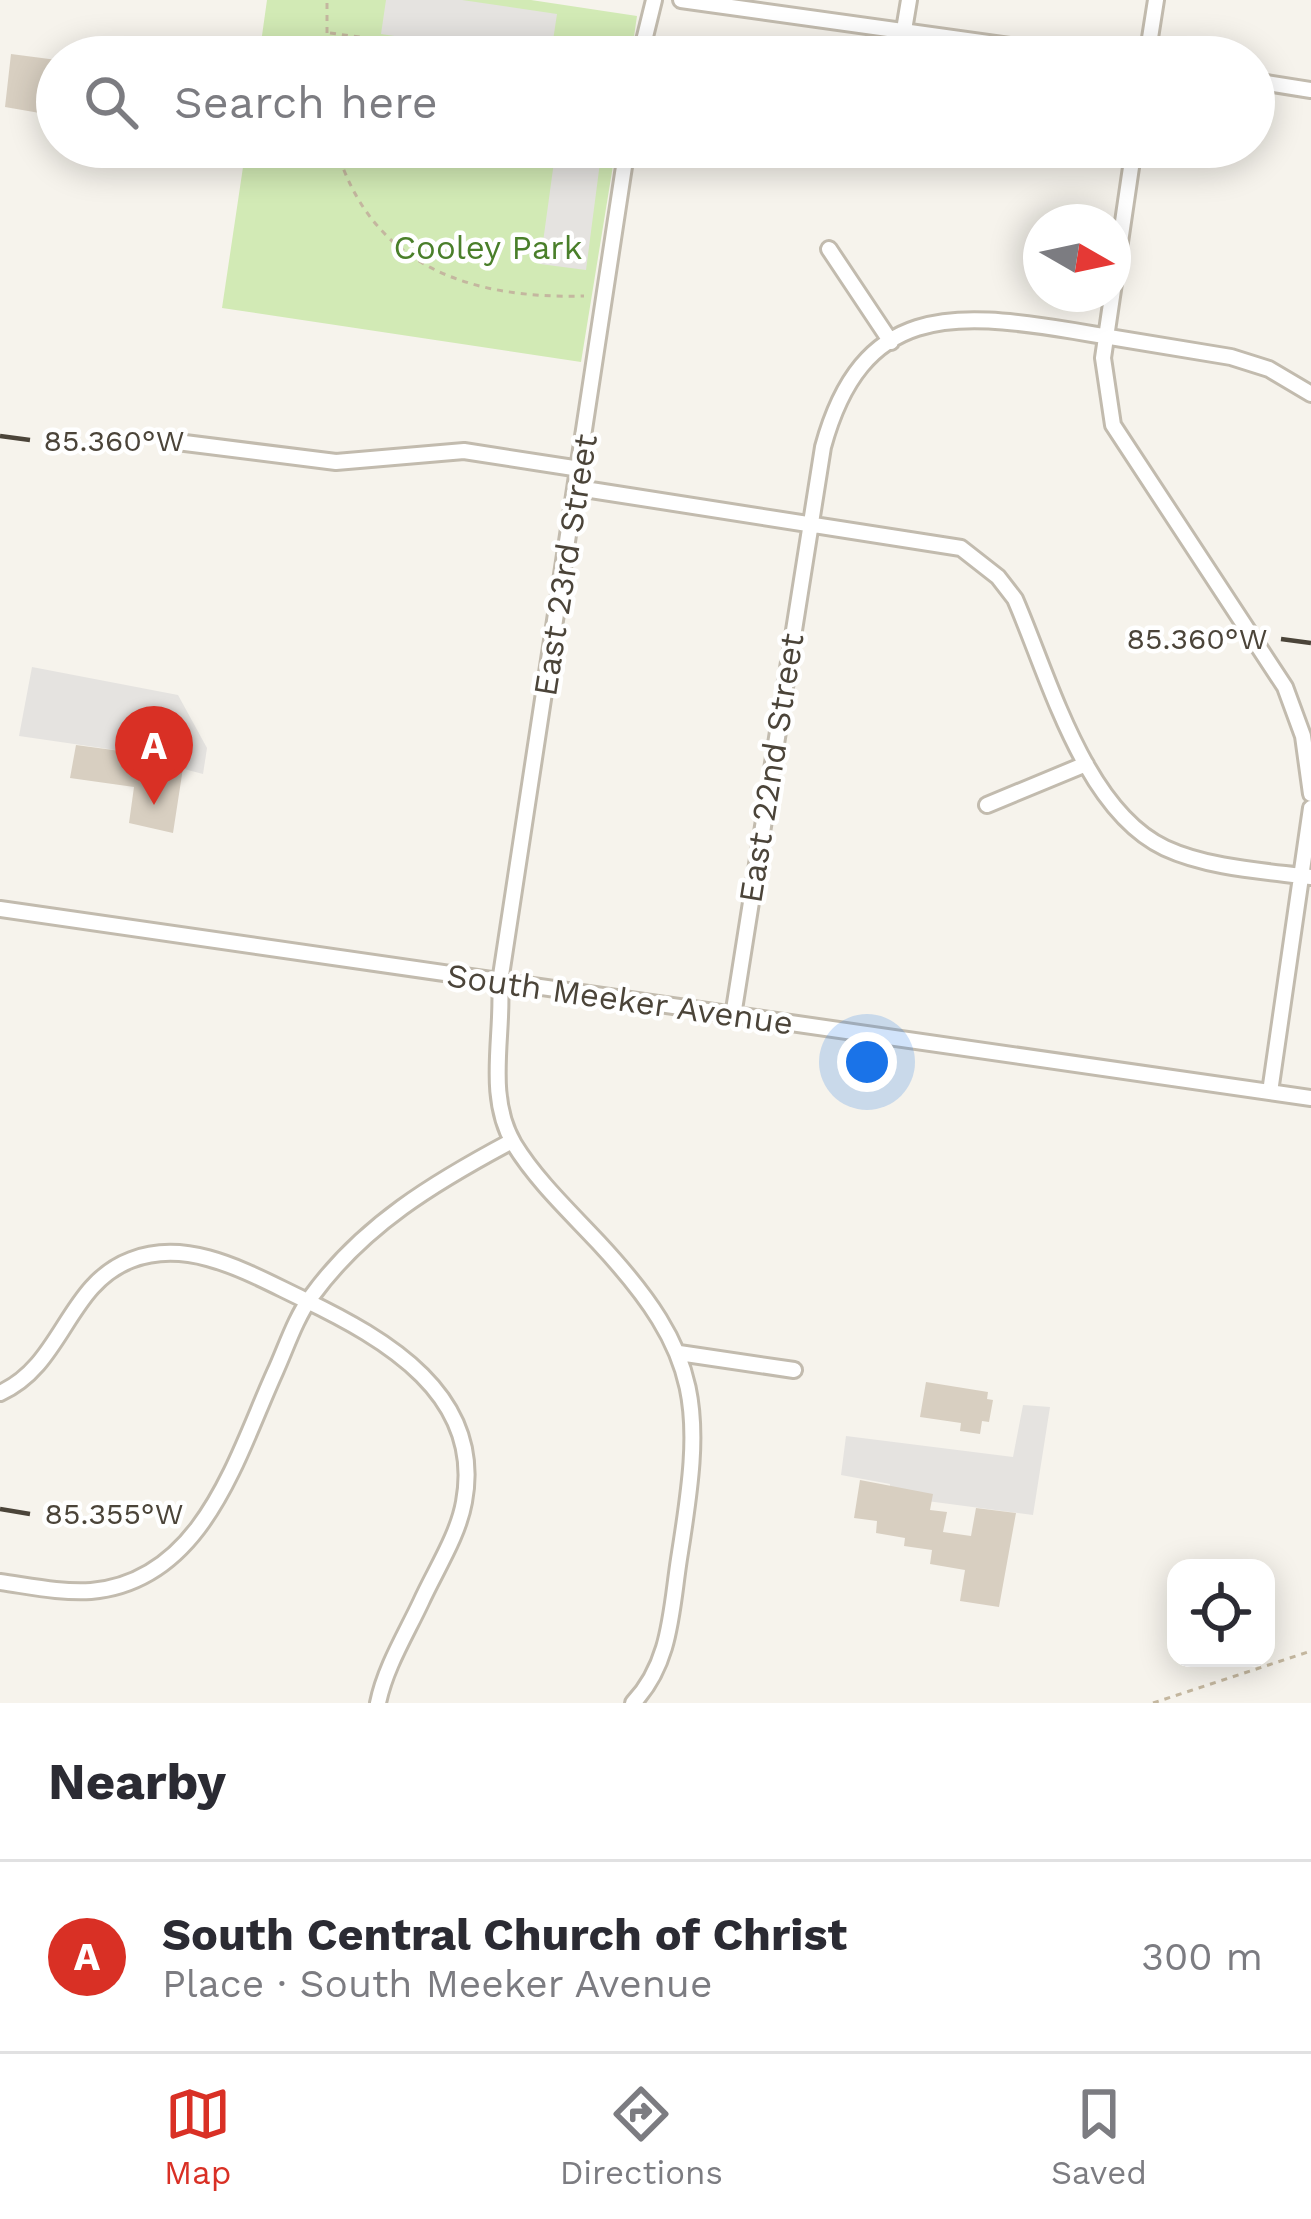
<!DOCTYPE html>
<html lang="en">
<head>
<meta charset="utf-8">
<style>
	:root { --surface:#fff; --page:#f7f7f7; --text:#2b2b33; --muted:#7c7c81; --line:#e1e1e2; --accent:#d93025 }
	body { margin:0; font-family:"Work Sans",sans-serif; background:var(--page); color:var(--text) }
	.controls { position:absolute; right:36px; bottom:36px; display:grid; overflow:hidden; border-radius:24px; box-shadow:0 6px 30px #0003 }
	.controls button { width:108px; height:108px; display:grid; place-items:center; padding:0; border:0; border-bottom:3px solid var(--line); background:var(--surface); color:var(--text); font:60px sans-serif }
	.compass { position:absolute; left:1023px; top:204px; width:108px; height:108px; border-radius:50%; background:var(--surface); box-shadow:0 6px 30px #0003; rotate:99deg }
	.you { position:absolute; left:867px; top:1062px; width:42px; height:42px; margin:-30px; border:9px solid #fff; border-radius:50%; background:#1a73e8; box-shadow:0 0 0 18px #1a73e833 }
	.badge { display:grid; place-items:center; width:78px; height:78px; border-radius:50%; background:var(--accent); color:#fff; font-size:39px; font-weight:700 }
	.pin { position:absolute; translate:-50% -99px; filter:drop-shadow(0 3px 6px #0008) }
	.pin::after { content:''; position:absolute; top:63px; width:42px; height:36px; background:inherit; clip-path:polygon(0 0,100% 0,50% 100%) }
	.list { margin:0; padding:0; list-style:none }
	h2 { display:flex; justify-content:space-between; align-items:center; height:156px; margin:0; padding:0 48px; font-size:51px }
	h2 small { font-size:39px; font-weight:400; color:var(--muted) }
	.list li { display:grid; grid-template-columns:78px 1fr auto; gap:36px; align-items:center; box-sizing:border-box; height:192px; padding:0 48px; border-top:3px solid var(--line) }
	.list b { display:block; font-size:45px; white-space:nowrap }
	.list p { margin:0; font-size:39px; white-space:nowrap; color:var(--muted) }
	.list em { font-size:39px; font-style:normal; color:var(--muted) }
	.icon { flex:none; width:66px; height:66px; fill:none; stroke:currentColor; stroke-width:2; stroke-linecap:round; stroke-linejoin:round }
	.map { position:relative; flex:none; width:1311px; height:1703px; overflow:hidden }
	.search { position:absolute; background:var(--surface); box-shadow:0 6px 30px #0003; left:36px; right:36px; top:36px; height:132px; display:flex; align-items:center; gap:30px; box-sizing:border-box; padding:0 42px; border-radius:66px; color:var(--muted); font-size:45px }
	.sheet { height:348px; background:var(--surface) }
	nav { display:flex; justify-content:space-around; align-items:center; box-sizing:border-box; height:168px; border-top:3px solid var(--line); background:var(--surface); font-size:33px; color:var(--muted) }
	nav a { display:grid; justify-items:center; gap:6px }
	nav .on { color:var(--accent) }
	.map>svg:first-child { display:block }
	.green { fill:#d2eab5 }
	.parking { fill:#e5e3e0 }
	.building { fill:#d8cfc1 }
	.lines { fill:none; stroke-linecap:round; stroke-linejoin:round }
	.minor-casing { stroke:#c2bbae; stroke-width:20 }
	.path { stroke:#c4b79f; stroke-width:3; stroke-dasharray:6 6; stroke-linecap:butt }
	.minor { stroke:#fff; stroke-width:14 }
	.ticks { fill:none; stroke:#4b4439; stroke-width:4.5 }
	.labels { text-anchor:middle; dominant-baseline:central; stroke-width:9; stroke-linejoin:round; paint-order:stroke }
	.park-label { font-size:33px; fill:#4a7f2a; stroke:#fff }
	.street-label { font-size:33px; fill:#4b4439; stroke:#fff }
	.ticks-label { font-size:30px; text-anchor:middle; fill:#4b4439; stroke:#fff; stroke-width:9; stroke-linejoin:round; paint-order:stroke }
</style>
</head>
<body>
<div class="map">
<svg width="1311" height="1703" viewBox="0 0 1311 1703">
	<rect width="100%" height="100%" fill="#f6f3ec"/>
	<path class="green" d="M267 0H531L637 16 631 57H259Z
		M246 147H616L581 362 222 308Z"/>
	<path class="parking" d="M386 0H462L557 14 552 47 529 44 527 56 381 34Z
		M556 147H602L586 270 540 264Z
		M32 667 178 695 207 748 203 774 169 765 171 758 19 736Z
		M1023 1405 1050 1407 1033 1515 889 1496 890 1484 841 1475 846 1436 1013 1457Z"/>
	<path class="building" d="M11 54 57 60V116L5 107Z
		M76 745 172 758 169 765 183 768 173 833 129 823 134 787 70 778Z
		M926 1382 988 1392 987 1399 993 1400 989 1422 982 1421 980 1434 960 1431 961 1423 920 1417Z
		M860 1480 933 1494 930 1510 947 1512 943 1532 971 1536 976 1508 1016 1513 999 1607 960 1601 965 1570 930 1564 932 1550 904 1546 905 1538 876 1533 877 1521 854 1518Z"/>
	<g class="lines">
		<defs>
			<path id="minor" d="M681 0 1089 57
				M904 30 909 0
				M640 57 654 0
				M1147 57 1156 0
				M1254 81 1311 90
				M627 147 500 982C504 1035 485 1095 514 1144 536 1180 570 1212 598 1242 705 1357 703 1409 679 1559 671 1611 671 1663 633 1703
				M1134 147 1103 358 1113 425 1285 687 1303 736 1311 794
				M829 249 891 342
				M169 441 336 462 464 451 580 469
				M578 488 961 548 998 577 1015 599C1049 677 1084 810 1165 848 1208 868 1264 871 1311 877
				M987 805 1086 764
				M0 909 1311 1098
				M733 1016 823 447C862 304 952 311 1074 331 1126 340 1178 348 1231 357L1269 369 1311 394
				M1270 1092 1311 808
				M679 1353 794 1370
				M0 1393C63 1365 67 1284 131 1260 190 1237 250 1274 303 1299 386 1339 484 1395 464 1502 458 1536 435 1571 421 1602 406 1634 385 1668 378 1703
				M0 1582C29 1586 62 1593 91 1591 203 1581 236 1458 275 1372 286 1348 295 1319 311 1297 363 1225 435 1182 512 1141"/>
		</defs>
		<use href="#minor" class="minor-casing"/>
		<path class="path" d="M330 33 491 55
			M327 57V0
			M336 147C371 267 471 299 584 296
			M1153 1703 1311 1651"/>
		<use href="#minor" class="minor"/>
	</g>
	<path class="ticks" d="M0 436 30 440M1281 639 1311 643M0 1509 30 1514"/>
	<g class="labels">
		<g class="park-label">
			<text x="488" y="247">Cooley Park</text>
		</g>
		<g class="street-label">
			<text transform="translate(565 565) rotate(-81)">East 23rd Street</text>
			<text transform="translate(771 768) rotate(-81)">East 22nd Street</text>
			<text transform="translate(620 999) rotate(8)">South Meeker Avenue</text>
		</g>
	</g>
	<g class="ticks-label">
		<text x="114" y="451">85.360°W</text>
		<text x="1197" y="649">85.360°W</text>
		<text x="114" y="1524">85.355°W</text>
	</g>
</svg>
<div class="controls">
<button><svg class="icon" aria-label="locate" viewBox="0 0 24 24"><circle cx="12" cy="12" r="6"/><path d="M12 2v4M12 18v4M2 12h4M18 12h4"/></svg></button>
</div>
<svg class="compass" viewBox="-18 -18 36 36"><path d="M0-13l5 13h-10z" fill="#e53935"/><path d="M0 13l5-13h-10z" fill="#7c7c81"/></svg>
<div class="you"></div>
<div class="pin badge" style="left:154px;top:805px">A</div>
<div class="search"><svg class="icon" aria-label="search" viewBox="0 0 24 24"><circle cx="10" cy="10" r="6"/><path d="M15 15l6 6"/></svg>Search here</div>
</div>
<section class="sheet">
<h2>Nearby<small></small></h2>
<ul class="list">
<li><span class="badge">A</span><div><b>South Central Church of Christ</b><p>Place · South Meeker Avenue</p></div><em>300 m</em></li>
</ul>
</section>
<nav>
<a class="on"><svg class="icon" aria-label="map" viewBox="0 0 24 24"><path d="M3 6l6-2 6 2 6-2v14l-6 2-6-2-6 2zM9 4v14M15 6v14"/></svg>Map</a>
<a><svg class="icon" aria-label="directions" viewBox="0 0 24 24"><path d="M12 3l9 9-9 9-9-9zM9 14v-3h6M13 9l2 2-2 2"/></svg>Directions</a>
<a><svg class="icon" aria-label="saved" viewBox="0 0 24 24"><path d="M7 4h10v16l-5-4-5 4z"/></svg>Saved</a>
</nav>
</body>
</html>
